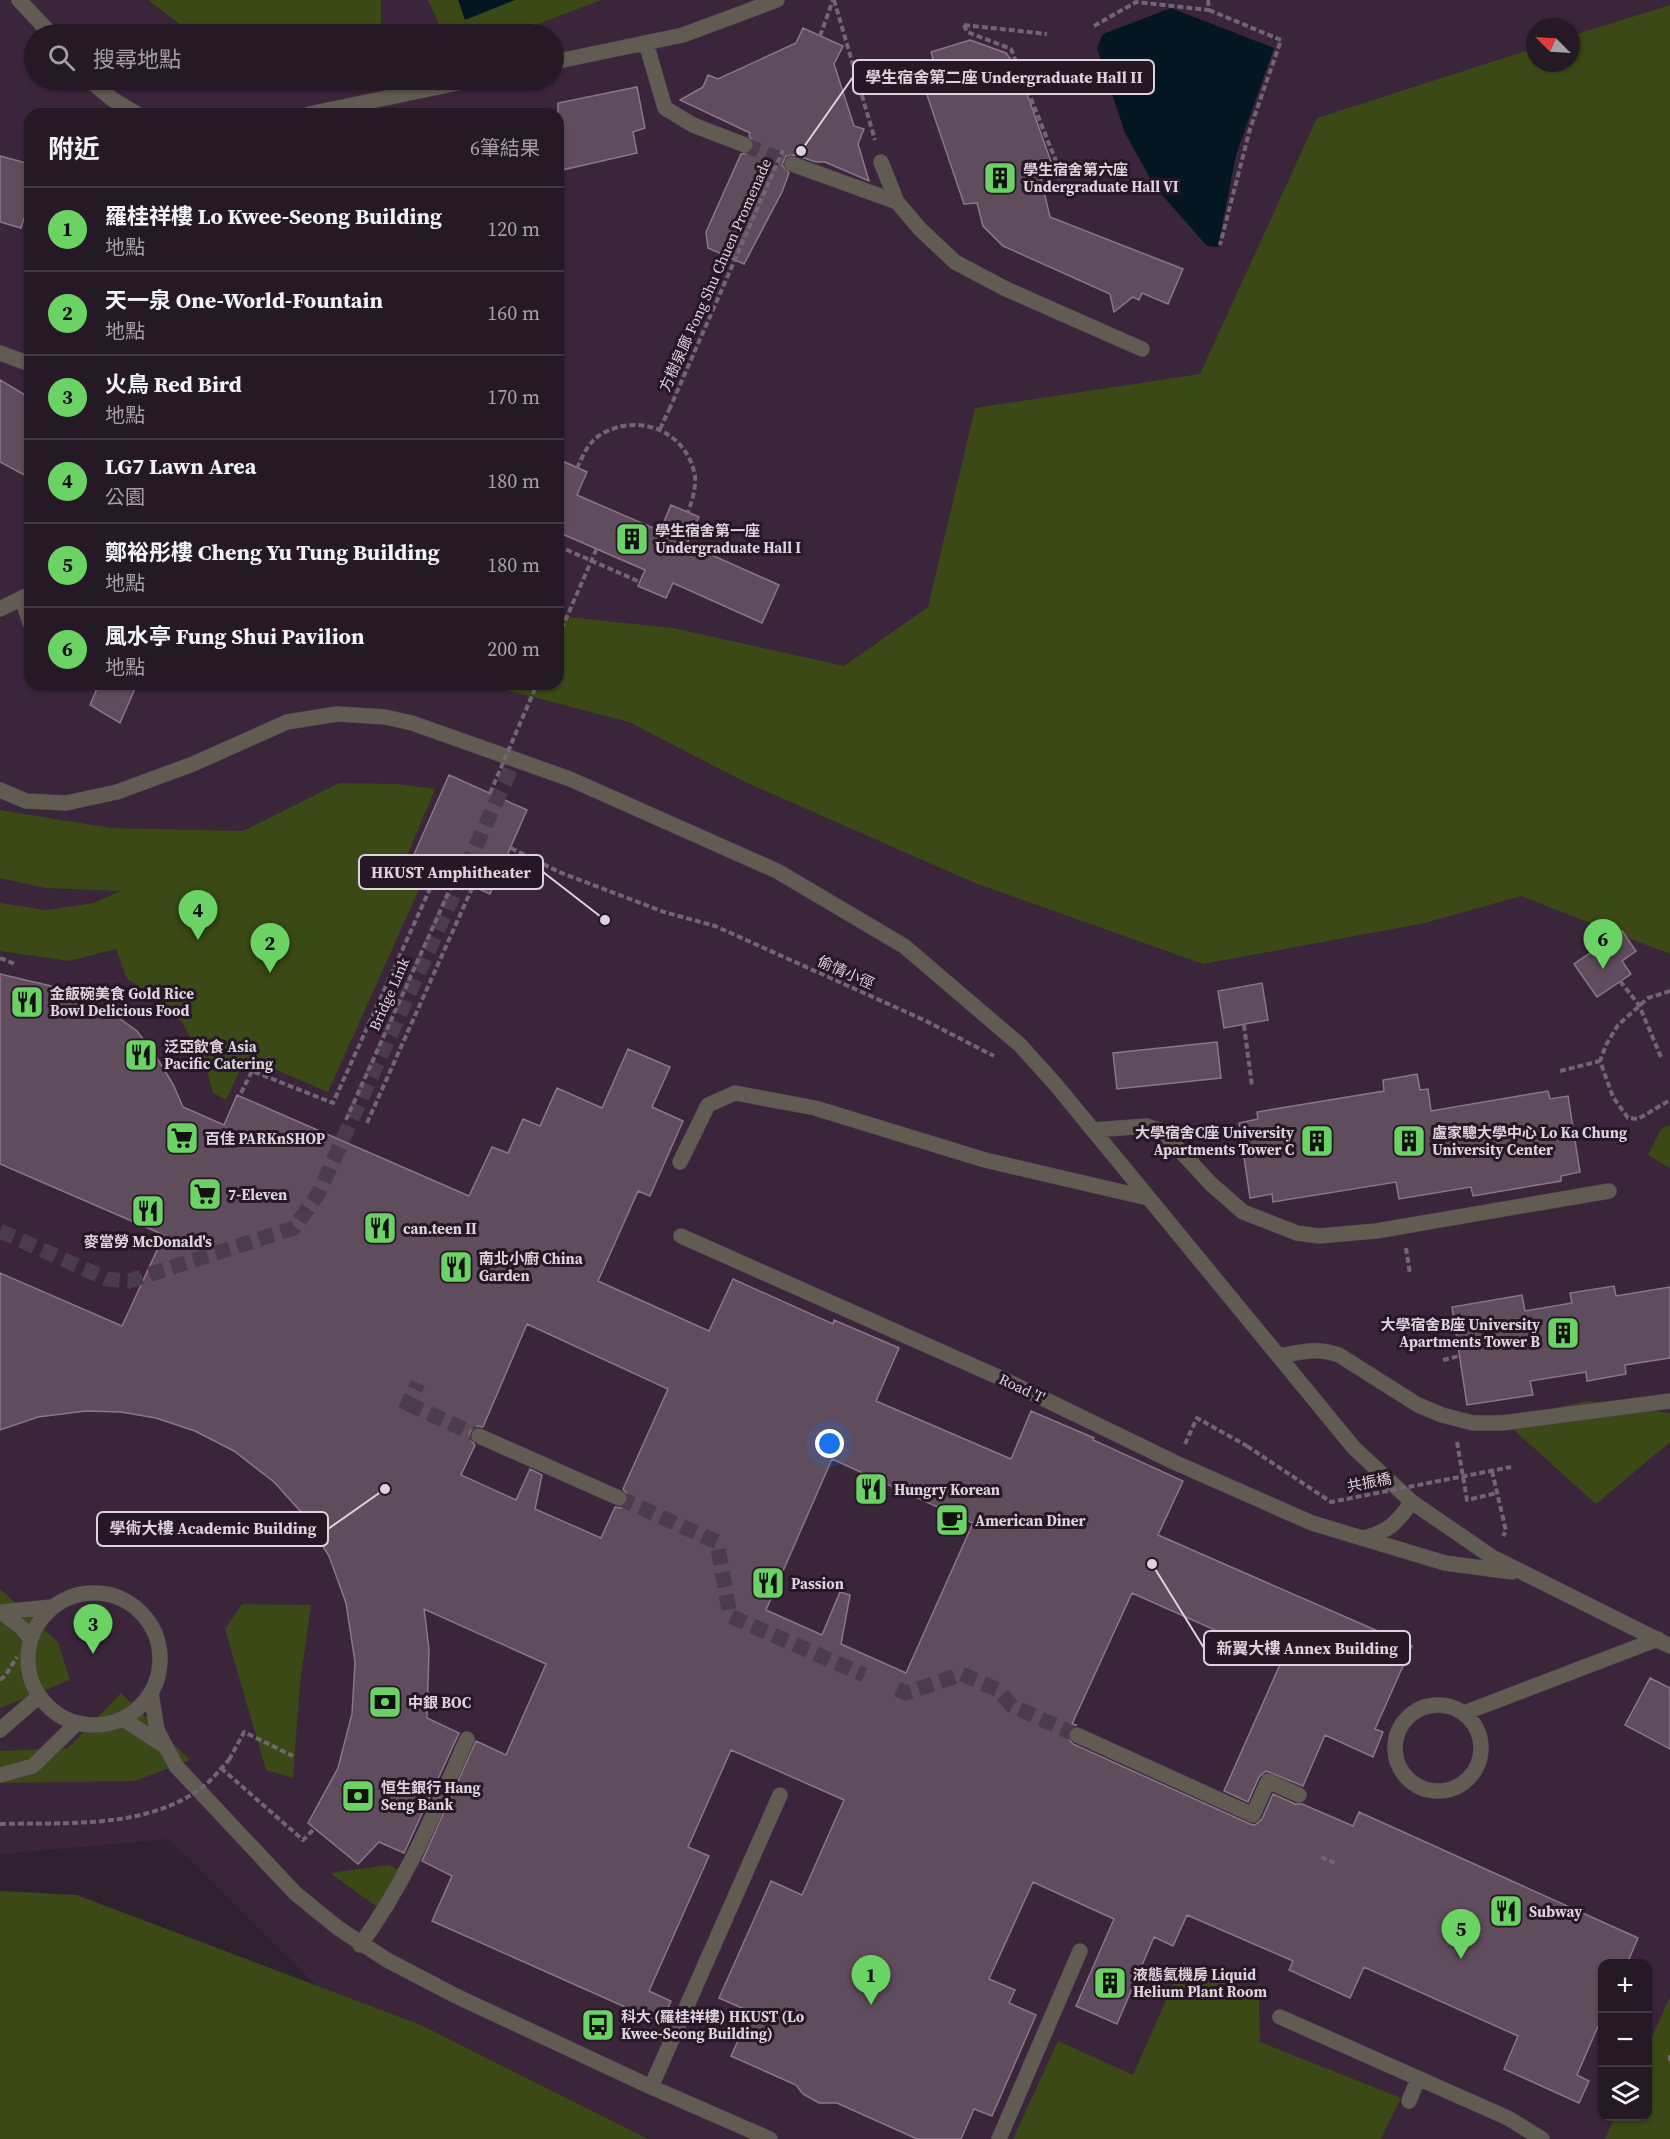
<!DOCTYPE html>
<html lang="zh-TW">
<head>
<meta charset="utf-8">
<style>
	:root { --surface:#241925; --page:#2c222d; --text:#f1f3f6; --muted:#a3a0a7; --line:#413842; --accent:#6bd363 }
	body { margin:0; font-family:"Source Serif 4","Noto Sans TC",serif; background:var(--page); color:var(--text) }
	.controls { position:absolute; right:18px; bottom:18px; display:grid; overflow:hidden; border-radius:12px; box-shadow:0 2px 4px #0004 }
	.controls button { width:54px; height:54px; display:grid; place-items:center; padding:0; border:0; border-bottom:2px solid var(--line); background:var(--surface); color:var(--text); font:30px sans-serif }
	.compass { position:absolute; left:1526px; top:18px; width:54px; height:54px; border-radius:50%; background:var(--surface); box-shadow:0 2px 4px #0004; rotate:294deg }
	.you { position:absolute; left:830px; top:1444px; width:21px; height:21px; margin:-15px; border:4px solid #fff; border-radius:50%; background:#1a73e8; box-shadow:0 0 0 9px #1a73e833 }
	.badge { display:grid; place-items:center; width:39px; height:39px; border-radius:50%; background:var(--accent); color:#111; font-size:20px; font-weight:700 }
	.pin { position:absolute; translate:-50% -50px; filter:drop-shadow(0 2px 3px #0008) }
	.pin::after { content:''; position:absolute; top:32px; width:21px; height:18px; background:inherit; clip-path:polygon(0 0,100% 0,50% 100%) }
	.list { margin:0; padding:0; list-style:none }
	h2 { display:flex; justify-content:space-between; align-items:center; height:78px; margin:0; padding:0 24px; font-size:26px }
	h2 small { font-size:20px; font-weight:400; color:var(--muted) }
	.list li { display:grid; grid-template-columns:39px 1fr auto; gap:18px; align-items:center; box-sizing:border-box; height:84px; padding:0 24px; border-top:2px solid var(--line) }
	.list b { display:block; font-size:22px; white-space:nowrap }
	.list p { margin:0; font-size:20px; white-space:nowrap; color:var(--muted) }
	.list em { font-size:20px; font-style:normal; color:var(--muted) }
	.icon { flex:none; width:33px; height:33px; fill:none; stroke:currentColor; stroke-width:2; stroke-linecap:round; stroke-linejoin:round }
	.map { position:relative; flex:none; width:1670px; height:2139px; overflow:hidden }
	.search { position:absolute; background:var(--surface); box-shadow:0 2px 4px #0004; left:24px; top:24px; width:540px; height:66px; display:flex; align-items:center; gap:15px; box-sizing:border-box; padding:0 21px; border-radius:33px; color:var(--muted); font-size:22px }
	.panel { position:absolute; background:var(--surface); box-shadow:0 2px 4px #0004; left:24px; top:108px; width:540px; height:582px; border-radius:18px }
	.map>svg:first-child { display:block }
	.built { fill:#3a253b; fill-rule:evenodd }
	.green { fill:#3a4916 }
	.water { fill:#031622 }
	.building { fill:#5f4c5d; stroke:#8b7689; stroke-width:1.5; fill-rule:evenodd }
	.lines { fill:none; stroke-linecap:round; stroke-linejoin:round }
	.minor-tunnel { stroke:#4a3c4b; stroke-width:15; stroke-dasharray:15 8; stroke-linecap:butt }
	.minor-casing { stroke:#4c3d4d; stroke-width:16 }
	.path { stroke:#726573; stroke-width:4; stroke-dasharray:6 3; stroke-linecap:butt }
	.minor { stroke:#605c52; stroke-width:15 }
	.path-bridge { stroke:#726573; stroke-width:4; stroke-dasharray:6 3; stroke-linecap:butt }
	.labels { text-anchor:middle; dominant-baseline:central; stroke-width:6; stroke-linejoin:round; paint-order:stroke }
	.poi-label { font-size:15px; font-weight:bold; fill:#ddd3dd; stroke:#261727; text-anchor:start }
	.street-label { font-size:15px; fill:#ddd3dd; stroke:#261727 }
	.leader { fill:none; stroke:#ddd3dd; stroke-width:2 }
	.callout-dot { fill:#ddd3dd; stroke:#261727; stroke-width:2 }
	.callout { fill:#261727; stroke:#ddd3dd; stroke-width:2 }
	.callout-label { font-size:16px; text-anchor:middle; font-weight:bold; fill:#ddd3dd }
</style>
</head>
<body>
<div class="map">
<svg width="1670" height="2139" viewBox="0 0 1670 2139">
	<rect width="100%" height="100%" fill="#302131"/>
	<path class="built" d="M0 0H1670V2139H643L359 2028 169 1839 0 1854ZM1535 27H1571V63H1535ZM34 34H554V80H34ZM30 114H558V684H30ZM1602 1964H1648V2116H1602Z"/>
	<path class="green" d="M148 0H381V34H193Z
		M428 0H601L512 34H444Z
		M1670 5V954L1521 896 1425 923 1203 964 975 883 745 782 629 722 483 684H558V616L673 628 844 666 928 607 975 408 1200 374 1317 118 1535 48V63H1571V36Z
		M339 783 396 784 435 789 403 866 425 876 328 1092 246 1057 226 1100 213 1093 207 1070 182 1022 150 993 127 979 116 949 69 961 0 951V903L46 910 94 903 120 891 45 888 0 878V810L111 828 243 831Z
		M1670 1125V1168L1648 1155 1661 1129Z
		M1588 1401 1670 1413V1442L1596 1504 1515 1431 1520 1415Z
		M0 1589 58 1642 70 1680 0 1708Z
		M242 1604 311 1605 300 1684 293 1778 266 1770 225 1629Z
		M121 1693 190 1760 135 1781 0 1783V1751L68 1748Z
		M389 1865 407 1874 383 1911 330 1873Z
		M0 1891 77 1895 421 2025 648 2139H0Z
		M1183 1962 1259 1995 1260 2042 1401 2098 1381 2139H1013L1058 2041 1133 2075Z
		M1670 1997V2139H1605L1615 2117 1648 2116V2046Z"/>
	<path class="water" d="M458 0H515L465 20Z
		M1171 8 1274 48 1236 155 1218 247 1207 246 1155 187 1125 133 1097 48 1103 34Z"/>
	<path class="building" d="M803 28 843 46 834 64 854 126 864 129 858 144 869 181 825 162H816L795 155 786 156 782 165 789 173 782 192 744 264 708 248 706 232 741 154 751 153 754 148V143L749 136 750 133 680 100 703 87 708 75 718 79 796 43Z
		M970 40 1006 53 1014 64 1026 91 1055 173 1041 179 1050 217 1183 269 1168 304 1142 293 1139 300 1133 297 1114 312 1110 294 1003 246 983 226 977 203 964 204 924 86 939 80 931 52Z
		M637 87 645 128 633 132 637 153 558 171V103Z
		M0 156 30 164V219L24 218 21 228 0 222Z
		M0 380 30 398V478L0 462Z
		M558 459 587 472 577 495 660 531 671 505 699 517 687 544 779 585 762 623 673 583 666 598 638 586 645 570 560 533 558 537Z
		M99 684H137L120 723 90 705Z
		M449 775 527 810 490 894 412 859Z
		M1622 931 1636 951 1622 961 1631 974 1597 997 1574 964Z
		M0 974 51 986 93 1004 116 1016 137 1031 155 1055 173 1084 183 1107 224 1125 237 1095 469 1196 492 1147 508 1153 523 1119 540 1126 557 1088 602 1108 628 1049 670 1067 652 1107 683 1121 650 1196 638 1191 598 1281 709 1331 733 1279 833 1324 834 1320 899 1348 876 1401 1011 1459 1031 1411 1094 1438 1093 1440 1183 1481 1158 1535 1412 1646 1375 1729 1383 1732 1373 1757 1325 1735 1303 1786 1266 1771 1259 1777 1248 1802 1224 1791 1282 1660 1132 1593 1072 1724 1076 1725 1068 1730 1067 1737 1073 1744 1250 1824 1255 1825 1262 1819 1273 1794 1295 1804H1302L1353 1826 1359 1812 1638 1938 1627 1964H1602V2017L1577 2075 1589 2081 1579 2103 1504 2069 1518 2036 1364 1967 1350 1998 1289 1970 1293 1961 1187 1915 1173 1946 1154 1937 1117 2024 1076 2006 1114 1919 1033 1882 989 1979 1015 1990 1009 2003 1036 2015 992 2116 974 2109 961 2139H917L837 2103H819L803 2094 796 2085 731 2056 751 2012 719 1998 771 1881 802 1895 844 1800 731 1750 688 1847 709 1856 649 1991 671 2001 661 2023 432 1921 452 1876 422 1861 476 1741 506 1755 546 1664 424 1609 429 1649 427 1718 459 1733 404 1853 379 1842 358 1864 308 1823 338 1768 352 1714 355 1662 346 1603 329 1556 302 1513 274 1482 234 1451 195 1431 156 1418 121 1412 86 1411 38 1417 0 1430V1273L122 1326 164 1235 0 1164ZM527 1324 668 1389 623 1489 629 1496 628 1502 621 1508 615 1507 601 1538 535 1509 542 1475 530 1469 516 1500 461 1475 475 1445 469 1438 470 1432 477 1426 483 1427ZM832 1459 973 1523 906 1673 841 1644 850 1595 840 1592 822 1635 766 1610Z
		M1262 983 1268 1020 1224 1028 1218 991Z
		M1217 1042 1221 1078 1117 1089 1113 1053Z
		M1417 1074 1420 1090 1428 1089 1431 1111 1548 1091 1550 1099 1568 1096 1580 1172 1561 1176V1181L1473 1196 1471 1187 1399 1199 1396 1182 1273 1202 1272 1194 1250 1198 1239 1123 1258 1119 1257 1112 1384 1091 1383 1080Z
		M1614 1286 1616 1296 1670 1287V1358L1625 1365 1626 1374 1587 1381 1586 1372 1530 1381 1533 1395 1467 1405 1452 1307 1522 1295 1525 1311 1572 1303 1570 1293Z
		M1650 1678 1670 1688V1749L1625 1725Z"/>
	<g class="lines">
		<path class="minor-tunnel" d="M745 145 792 164
			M0 1231 107 1279 129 1281 294 1228 318 1194 515 760
			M408 1404 479 1436
			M405 1410 418 1383
			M619 1498 717 1542 730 1616 864 1675
			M897 1689 906 1693 962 1674 998 1690 1012 1706 1077 1735"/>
		<defs>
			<path id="minor" d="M19 0 51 34
				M646 43 665 108 693 125 745 145
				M554 62 683 35 777 0
				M89 80 112 99 137 114
				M309 114 472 80
				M881 162 897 202 920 229 955 262 1006 289 1142 349
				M792 164 897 202
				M0 353 30 364
				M22 598 30 623
				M0 609 30 594
				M0 790 26 801 66 803 117 792 193 764 287 722 337 714 385 717 412 723 570 779 777 871 904 946 1020 1045 1056 1085 1354 1448 1412 1502 1492 1557 1670 1646
				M1093 1130 1147 1126 1162 1131 1210 1183 1243 1212 1297 1233 1319 1236 1376 1231 1609 1191
				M680 1162 708 1105 735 1093 815 1108 985 1160 1148 1198
				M681 1236 1005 1380 1176 1463 1312 1523 1445 1563 1512 1572
				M1279 1356C1302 1352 1317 1347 1339 1355L1418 1405 1442 1415 1473 1423H1502L1670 1401
				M479 1436 619 1498
				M1363 1538C1389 1532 1396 1523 1412 1502
				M28 1659a66 66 0 1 1 132 0a66 66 0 1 1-132 0Z
				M0 1612 51 1607
				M1 1612 22 1628 30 1638
				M151 1693 157 1730 176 1766 295 1893 338 1928 387 1960 456 1996 651 2087 770 2139
				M1395 1748a43 43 0 1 1 86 0a43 43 0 1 1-86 0Z
				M1464 1713 1658 1639
				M123 1719 163 1745
				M0 1730 38 1697
				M1077 1735 1253 1815 1268 1781 1299 1795
				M0 1775 33 1766 77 1723
				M360 1945C407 1881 435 1811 467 1739
				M1280 2017 1508 2118 1542 2139
				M651 2087 780 1795
				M1409 2101 1418 2079
				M999 2139 1080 1951"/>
		</defs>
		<use href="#minor" class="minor-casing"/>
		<path class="path" d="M834 0 875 140
			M1209 10 1281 40 1250 129 1220 245
			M964 25 967 32 1011 49 1060 171 1055 187
			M964 25 1047 34
			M1094 26 1136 2 1209 10 1208 0
			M820 36 833 0
			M660 429 669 410
			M577 468C581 460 585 450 591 443 598 434 612 428 623 426 657 420 689 441 695 476 696 489 692 501 688 512
			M558 546 640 582
			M558 637 597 548
			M511 848 559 872 664 912 715 926 924 1020 994 1056
			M0 958 15 964
			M1620 981 1639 1005 1661 1057
			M1670 991 1648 998 1618 1025 1606 1045 1600 1061 1613 1097 1628 1118 1638 1119 1670 1100
			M1244 1025 1252 1086
			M1560 1071 1600 1061
			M241 1093 252 1071 333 1103 438 871
			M346 1120 455 878
			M367 1123 473 886
			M1406 1248 1410 1274
			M1443 1360 1459 1356
			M1457 1442 1467 1500 1497 1493
			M1185 1444 1197 1418 1247 1446
			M1492 1471 1506 1531 1503 1536
			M0 1680 5 1676 17 1657
			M229 1760 244 1732 293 1756
			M221 1768 303 1840 315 1828
			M1321 1857 1337 1864
			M1670 2055V2061"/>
		<use href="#minor" class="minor"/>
		<path class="path-bridge" d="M669 410 783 150
			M490 793 537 684
			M1247 1446 1331 1502 1511 1467
			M0 1824C67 1822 147 1830 204 1786 213 1779 221 1768 229 1760"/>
	</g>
	<defs>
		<symbol id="building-square" viewBox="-11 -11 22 22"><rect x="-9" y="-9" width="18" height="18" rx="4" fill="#6bd363" stroke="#261727"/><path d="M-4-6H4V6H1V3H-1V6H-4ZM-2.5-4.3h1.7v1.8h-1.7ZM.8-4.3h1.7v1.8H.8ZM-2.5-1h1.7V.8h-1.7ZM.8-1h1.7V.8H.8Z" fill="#111"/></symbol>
		<symbol id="restaurant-square" viewBox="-11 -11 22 22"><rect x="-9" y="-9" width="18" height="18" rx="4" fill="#6bd363" stroke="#261727"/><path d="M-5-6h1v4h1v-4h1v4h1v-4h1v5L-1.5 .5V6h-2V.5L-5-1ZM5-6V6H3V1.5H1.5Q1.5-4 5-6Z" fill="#111"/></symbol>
		<symbol id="supermarket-square" viewBox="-11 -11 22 22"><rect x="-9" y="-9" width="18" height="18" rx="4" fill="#6bd363" stroke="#261727"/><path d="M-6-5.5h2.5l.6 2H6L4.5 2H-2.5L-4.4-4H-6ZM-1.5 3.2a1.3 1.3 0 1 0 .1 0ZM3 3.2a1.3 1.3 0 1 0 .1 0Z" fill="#111"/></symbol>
		<symbol id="cafe-square" viewBox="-11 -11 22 22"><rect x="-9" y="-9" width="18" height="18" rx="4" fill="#6bd363" stroke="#261727"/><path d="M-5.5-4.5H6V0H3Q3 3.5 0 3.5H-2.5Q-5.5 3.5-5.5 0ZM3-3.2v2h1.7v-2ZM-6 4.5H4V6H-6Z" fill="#111"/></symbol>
		<symbol id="bank-square" viewBox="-11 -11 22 22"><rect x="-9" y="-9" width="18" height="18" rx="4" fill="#6bd363" stroke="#261727"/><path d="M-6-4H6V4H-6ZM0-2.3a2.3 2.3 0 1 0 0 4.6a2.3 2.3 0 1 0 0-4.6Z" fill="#111"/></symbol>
		<symbol id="bus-square" viewBox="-11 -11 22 22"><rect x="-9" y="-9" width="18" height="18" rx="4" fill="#6bd363" stroke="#261727"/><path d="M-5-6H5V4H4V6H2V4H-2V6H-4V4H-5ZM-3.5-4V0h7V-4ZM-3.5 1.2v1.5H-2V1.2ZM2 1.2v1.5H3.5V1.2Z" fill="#111"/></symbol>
	</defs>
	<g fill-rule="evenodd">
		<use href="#building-square" x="981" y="159" width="38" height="38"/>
		<use href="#building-square" x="613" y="520" width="38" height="38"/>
		<use href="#restaurant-square" x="8" y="983" width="38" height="38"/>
		<use href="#restaurant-square" x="122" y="1036" width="38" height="38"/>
		<use href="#supermarket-square" x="163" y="1119" width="38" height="38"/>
		<use href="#building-square" x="1298" y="1122" width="38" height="38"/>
		<use href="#building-square" x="1390" y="1122" width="38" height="38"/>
		<use href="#supermarket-square" x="186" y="1175" width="38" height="38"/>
		<use href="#restaurant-square" x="129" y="1192" width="38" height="38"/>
		<use href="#restaurant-square" x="361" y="1209" width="38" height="38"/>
		<use href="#restaurant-square" x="437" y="1248" width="38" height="38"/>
		<use href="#building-square" x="1544" y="1314" width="38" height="38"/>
		<use href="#restaurant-square" x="852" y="1470" width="38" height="38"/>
		<use href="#cafe-square" x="933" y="1501" width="38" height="38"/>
		<use href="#restaurant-square" x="749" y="1564" width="38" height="38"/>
		<use href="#bank-square" x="366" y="1683" width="38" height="38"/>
		<use href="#bank-square" x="339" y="1777" width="38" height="38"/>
		<use href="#restaurant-square" x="1487" y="1892" width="38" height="38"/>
		<use href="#building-square" x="1091" y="1964" width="38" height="38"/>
		<use href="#bus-square" x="579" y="2006" width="38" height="38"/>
	</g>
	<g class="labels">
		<g class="poi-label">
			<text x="1023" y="169">學生宿舍第六座<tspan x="1023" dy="17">Undergraduate Hall VI</tspan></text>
			<text x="655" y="530">學生宿舍第一座<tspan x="655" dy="17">Undergraduate Hall I</tspan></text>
			<text x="50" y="993">金飯碗美食 Gold Rice<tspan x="50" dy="17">Bowl Delicious Food</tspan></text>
			<text x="164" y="1046">泛亞飲食 Asia<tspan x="164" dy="17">Pacific Catering</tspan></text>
			<text x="1294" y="1132" text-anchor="end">大學宿舍C座 University<tspan x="1294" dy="17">Apartments Tower C</tspan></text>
			<text x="1432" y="1132">盧家驄大學中心 Lo Ka Chung<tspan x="1432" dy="17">University Center</tspan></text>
			<text x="205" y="1138">百佳 PARKnSHOP</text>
			<text x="228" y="1194">7-Eleven</text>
			<text x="403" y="1228">can.teen II</text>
			<text x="148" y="1241" text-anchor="middle">麥當勞 McDonald's</text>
			<text x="479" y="1258">南北小廚 China<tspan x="479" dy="17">Garden</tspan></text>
			<text x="1540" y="1324" text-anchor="end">大學宿舍B座 University<tspan x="1540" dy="17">Apartments Tower B</tspan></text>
			<text x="894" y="1489">Hungry Korean</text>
			<text x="975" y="1520">American Diner</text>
			<text x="791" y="1583">Passion</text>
			<text x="408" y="1702">中銀 BOC</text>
			<text x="381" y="1787">恒生銀行 Hang<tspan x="381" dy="17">Seng Bank</tspan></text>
			<text x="1529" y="1911">Subway</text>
			<text x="1133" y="1974">液態氦機房 Liquid<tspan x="1133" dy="17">Helium Plant Room</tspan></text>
			<text x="621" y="2016">科大 (羅桂祥樓) HKUST (Lo<tspan x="621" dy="17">Kwee-Seong Building)</tspan></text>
		</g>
		<g class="street-label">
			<text transform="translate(715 275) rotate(-66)">方樹泉廊 Fong Shu Chuen Promenade</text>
			<text transform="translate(846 972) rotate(24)">偷情小徑</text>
			<text transform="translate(389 994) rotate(-66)">Bridge Link</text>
			<text transform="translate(1022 1388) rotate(25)">Road 'I'</text>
			<text transform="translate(1369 1482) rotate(-11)">共振橋</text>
		</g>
	</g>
	<path class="leader" d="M801 151L853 77M605 920L543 872M385 1489L328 1529M1152 1564L1204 1648"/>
	<g class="callout-dot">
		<circle cx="801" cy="151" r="6"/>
		<circle cx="605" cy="920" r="6"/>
		<circle cx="385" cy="1489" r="6"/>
		<circle cx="1152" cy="1564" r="6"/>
	</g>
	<g class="callout">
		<rect x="853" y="60" width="301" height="34" rx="6"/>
		<rect x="359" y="855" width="184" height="34" rx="6"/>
		<rect x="97" y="1512" width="231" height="34" rx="6"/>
		<rect x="1204" y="1631" width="206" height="34" rx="6"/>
	</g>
	<g class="callout-label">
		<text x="1004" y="83">學生宿舍第二座 Undergraduate Hall II</text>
		<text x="451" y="878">HKUST Amphitheater</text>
		<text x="213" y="1534">學術大樓 Academic Building</text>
		<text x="1307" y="1654">新翼大樓 Annex Building</text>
	</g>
</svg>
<div class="controls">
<button>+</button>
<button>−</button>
<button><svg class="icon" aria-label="layers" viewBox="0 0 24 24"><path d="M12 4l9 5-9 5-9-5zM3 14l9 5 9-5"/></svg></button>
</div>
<svg class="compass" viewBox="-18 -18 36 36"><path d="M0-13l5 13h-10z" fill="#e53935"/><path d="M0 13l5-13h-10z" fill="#a3a0a7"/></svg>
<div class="you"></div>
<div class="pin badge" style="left:871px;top:2005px">1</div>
<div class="pin badge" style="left:270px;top:973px">2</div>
<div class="pin badge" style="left:93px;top:1654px">3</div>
<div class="pin badge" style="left:198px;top:940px">4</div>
<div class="pin badge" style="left:1461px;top:1959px">5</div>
<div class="pin badge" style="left:1603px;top:969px">6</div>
<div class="search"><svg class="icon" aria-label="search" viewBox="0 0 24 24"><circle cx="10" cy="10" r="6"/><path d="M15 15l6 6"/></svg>搜尋地點</div>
<section class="panel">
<h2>附近<small>6筆結果</small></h2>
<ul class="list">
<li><span class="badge">1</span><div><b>羅桂祥樓 Lo Kwee-Seong Building</b><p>地點</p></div><em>120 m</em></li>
<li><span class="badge">2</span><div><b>天一泉 One-World-Fountain</b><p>地點</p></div><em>160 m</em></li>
<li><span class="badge">3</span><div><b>火鳥 Red Bird</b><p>地點</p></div><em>170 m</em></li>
<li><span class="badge">4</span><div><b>LG7 Lawn Area</b><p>公園</p></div><em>180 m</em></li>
<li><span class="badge">5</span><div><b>鄭裕彤樓 Cheng Yu Tung Building</b><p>地點</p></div><em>180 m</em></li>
<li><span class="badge">6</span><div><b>風水亭 Fung Shui Pavilion</b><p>地點</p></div><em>200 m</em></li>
</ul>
</section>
</div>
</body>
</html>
